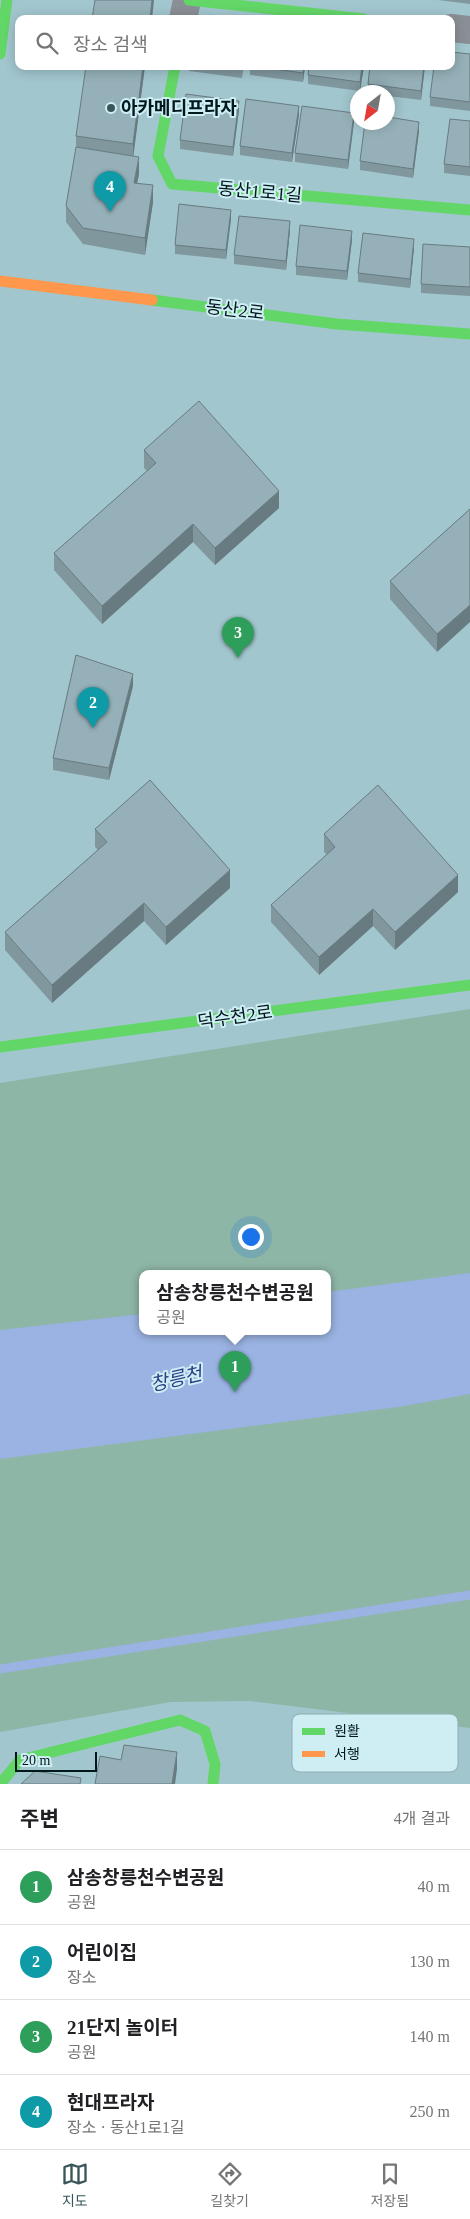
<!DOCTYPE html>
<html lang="ko">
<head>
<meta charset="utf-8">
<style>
	:root { --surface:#fff; --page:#f2f2f2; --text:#202124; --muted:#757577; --line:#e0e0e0; --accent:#39555a }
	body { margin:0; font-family:"Times New Roman","Noto Sans KR",serif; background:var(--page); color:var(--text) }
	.compass { position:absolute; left:350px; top:85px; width:45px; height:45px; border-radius:50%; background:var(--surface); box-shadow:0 2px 12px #0003; rotate:211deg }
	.scale { position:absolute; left:15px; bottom:12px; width:82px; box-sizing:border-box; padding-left:5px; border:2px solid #00181c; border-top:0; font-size:14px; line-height:18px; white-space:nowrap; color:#00181c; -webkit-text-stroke:4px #ceeef4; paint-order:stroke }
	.you { position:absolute; left:250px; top:1236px; width:18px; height:18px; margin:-12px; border:4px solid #fff; border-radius:50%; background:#1a73e8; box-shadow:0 0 0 8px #1a73e833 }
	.badge { display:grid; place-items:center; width:32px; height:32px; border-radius:50%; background:var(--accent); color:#fff; font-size:16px; font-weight:700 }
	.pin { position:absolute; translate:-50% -41px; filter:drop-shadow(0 1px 2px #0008) }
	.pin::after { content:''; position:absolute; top:26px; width:18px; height:15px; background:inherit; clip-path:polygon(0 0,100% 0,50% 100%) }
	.popup { position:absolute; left:139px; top:1270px; width:192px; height:65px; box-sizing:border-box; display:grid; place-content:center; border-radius:10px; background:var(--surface); filter:drop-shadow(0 1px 4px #0005); font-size:16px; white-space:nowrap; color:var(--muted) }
	.popup b { font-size:19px; color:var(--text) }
	.popup::after { content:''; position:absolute; left:50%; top:100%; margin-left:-10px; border:10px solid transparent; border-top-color:var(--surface) }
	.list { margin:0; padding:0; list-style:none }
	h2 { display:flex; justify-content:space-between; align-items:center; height:65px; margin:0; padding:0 20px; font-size:21px }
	h2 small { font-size:16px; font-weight:400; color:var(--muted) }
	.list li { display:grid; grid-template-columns:32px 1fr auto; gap:15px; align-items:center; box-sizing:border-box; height:75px; padding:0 20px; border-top:1px solid var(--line) }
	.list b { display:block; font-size:19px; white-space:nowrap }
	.list p { margin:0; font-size:16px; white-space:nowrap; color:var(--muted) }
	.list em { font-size:16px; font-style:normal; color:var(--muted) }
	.icon { flex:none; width:28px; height:28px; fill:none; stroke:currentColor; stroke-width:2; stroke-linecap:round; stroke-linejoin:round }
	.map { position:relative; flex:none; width:470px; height:1784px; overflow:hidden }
	.search { position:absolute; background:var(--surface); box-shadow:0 2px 12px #0003; left:15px; right:15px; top:15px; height:55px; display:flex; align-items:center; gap:12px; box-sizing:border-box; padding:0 18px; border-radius:10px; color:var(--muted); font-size:19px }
	.sheet { height:365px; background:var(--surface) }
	nav { display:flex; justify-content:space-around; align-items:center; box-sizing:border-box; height:70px; border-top:1px solid var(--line); background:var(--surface); font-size:14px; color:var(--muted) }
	nav a { display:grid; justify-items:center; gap:2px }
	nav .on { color:var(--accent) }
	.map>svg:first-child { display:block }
	.green { fill:#8eb6a6; fill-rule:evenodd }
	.water { fill:#9ab3e2 }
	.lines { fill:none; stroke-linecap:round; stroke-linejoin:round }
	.stream { stroke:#9ab3e2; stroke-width:9 }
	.street { stroke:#8a8f96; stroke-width:28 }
	.fast { stroke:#63d668; stroke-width:11 }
	.slow { stroke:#ff974d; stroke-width:11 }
	.wall { fill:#80979e }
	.shaded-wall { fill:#687b81 }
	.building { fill:#95b0b8; stroke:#687b81 }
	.poi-dot { fill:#39555a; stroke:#ceeef4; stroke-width:2 }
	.labels { text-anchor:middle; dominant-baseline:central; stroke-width:4; stroke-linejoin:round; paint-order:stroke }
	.poi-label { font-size:18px; font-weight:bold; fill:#00181c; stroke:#ceeef4; text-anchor:start }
	.street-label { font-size:18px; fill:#00181c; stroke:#ceeef4 }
	.water-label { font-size:19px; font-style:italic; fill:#2e3e89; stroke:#ceeef4 }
	.key { fill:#ceeef4; stroke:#90aeb3; stroke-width:1 }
	.key-label { font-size:14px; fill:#00181c }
</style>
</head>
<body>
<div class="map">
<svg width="470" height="1784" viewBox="0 0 470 1784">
	<rect width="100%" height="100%" fill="#a2c6ce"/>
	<path class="green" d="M470 1009V1728L249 1701 171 1702 0 1732V1083ZM142 1273H328V1331H142Z"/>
	<path class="water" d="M470 1273V1394L398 1407 0 1459V1330L142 1314V1331H328V1292Z"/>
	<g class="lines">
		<path class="stream" d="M0 1669 470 1595"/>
		<path class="street" d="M183 19 187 0
			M451 28 470 30"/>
		<path class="fast" d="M189 0 364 19
			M0 54 7 0
			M175 66 158 156 172 184 470 210
			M152 300 337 324 470 334
			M0 1047 470 985
			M0 1784 20 1760 180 1720 205 1731 215 1764 213 1784"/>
		<path class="slow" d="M0 281 152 300"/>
	</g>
	<path class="wall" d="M438 0H470V4Z
		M470 54V111L430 106V97Z
		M145 66 133 156 139 174 137 183 153 202 145 255 83 244 66 222V206L76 147V136Z
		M189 66H244L242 78 189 71Z
		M250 66H305L303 82 250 75Z
		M364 66 360 91 308 84V75Z
		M425 66 421 100 388 96V92H368V84Z
		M239 110 233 156 180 149V140Z
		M299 115 292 162 240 155V146Z
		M470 121V176L444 173V164Z
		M354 122 348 169 295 162V153Z
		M419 131 413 178 360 170V161Z
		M231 219 226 259 175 254V245Z
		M290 230 286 270 234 264V255Z
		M352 240 347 280 296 275V266Z
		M470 247V296L421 293V284Z
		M414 248 410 288 358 282V273Z
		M144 450 279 508 215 565 193 542 102 624 54 570V553L147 471 144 468Z
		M470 509 437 652 390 599V581Z
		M133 686 109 780 53 770V758Z
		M95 829 230 888 166 945 144 921 52 1003 5 950V932L98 850 95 847Z
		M324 834 458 892 395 950 373 926 319 975 271 922V905L327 855 324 852Z"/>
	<path class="shaded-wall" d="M152 0H154L152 19H150Z
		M143 66H145L133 159V144Z
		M304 66H305L303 82V73Z
		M362 66H364L360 91V82Z
		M424 66H425L421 100V91Z
		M239 101V110L233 156V147Z
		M299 106V115L292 162V153Z
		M354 113V122L348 169V160Z
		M419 122V131L413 178V169Z
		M139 157V174L134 199V183Z
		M153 185V202L145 255V238Z
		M231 210V219L226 259V250Z
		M290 221V230L286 270V261Z
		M352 231V240L347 280V271Z
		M414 239V248L410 288V279Z
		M279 491V508L215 565V548Z
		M193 524V542L102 624V606Z
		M470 605V622L437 652V634Z
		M133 674V686L109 780V768Z
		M230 870V888L166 945V927Z
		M458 875V892L395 950V932Z
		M144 903V921L52 1003V985Z
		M373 909V926L319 975V957Z
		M177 1752V1769L175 1784H172Z"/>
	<path class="building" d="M95 0H152L150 19H92Z
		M195 15 225 19H195Z
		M451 52 470 54V102L430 97 434 66H451Z
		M86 66H143L133 144 76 136Z
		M224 66H242V69Z
		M253 66H304L303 73Z
		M309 66H362L360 82 308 75Z
		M370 66H424L421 91 368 84Z
		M186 94 239 101 233 147 180 140Z
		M246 99 299 106 292 153 240 146Z
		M302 106 354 113 348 160 295 153Z
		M388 117 419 122 413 169 360 161 365 122H388Z
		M450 119 470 121V167L444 164Z
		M76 147 139 157 134 183 153 185 145 238 83 228 66 206Z
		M179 204 231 210 226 250 175 245Z
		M239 216 290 221 286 261 234 255Z
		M300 225 352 231 347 271 296 266Z
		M363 233 414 239 410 279 358 273Z
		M423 244 470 247V287L421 284Z
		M199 401 279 491 215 548 193 524 102 606 54 553 156 463 144 450Z
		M470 509V605L437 634 390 581Z
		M76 655 133 674 109 768 53 758Z
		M150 780 230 870 166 927 144 903 52 985 5 932 107 842 95 829Z
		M378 785 458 875 395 932 373 909 319 957 271 905 335 847 324 834Z
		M124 1745 177 1752 172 1784H95L100 1756 121 1760Z
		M35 1771 81 1778 80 1784H21Z"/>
	<circle class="poi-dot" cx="111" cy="108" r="5"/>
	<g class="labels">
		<g class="poi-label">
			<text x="121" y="108">아카메디프라자</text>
		</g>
		<g class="street-label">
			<text transform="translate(260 192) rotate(5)">동산1로1길</text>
			<text transform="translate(235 310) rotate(7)">동산2로</text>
			<text transform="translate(235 1017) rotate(-8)">덕수천2로</text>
		</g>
		<g class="water-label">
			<text transform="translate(176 1379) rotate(-13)">창릉천</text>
		</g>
	</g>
	<rect x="292" y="1714" width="166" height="58" rx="8" class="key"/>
	<rect x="302" y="1728" width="23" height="7" fill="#63d668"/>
	<rect x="302" y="1751" width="23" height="6" fill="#ff974d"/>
	<g class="key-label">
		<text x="334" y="1736">원활</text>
		<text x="334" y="1759">서행</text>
	</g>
</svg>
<svg class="compass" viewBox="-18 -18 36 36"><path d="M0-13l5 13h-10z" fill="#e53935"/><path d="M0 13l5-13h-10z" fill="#757577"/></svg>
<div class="scale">20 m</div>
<div class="you"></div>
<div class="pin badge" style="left:235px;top:1392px;background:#2e9e5b">1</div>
<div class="popup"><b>삼송창릉천수변공원</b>공원</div>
<div class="pin badge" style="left:93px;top:728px;background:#0f9aa8">2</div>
<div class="pin badge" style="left:238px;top:658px;background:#2e9e5b">3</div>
<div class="pin badge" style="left:110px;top:212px;background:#0f9aa8">4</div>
<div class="search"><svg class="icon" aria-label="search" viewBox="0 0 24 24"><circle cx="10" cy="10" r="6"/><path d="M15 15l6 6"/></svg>장소 검색</div>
</div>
<section class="sheet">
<h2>주변<small>4개 결과</small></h2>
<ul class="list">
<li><span class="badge" style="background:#2e9e5b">1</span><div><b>삼송창릉천수변공원</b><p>공원</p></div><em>40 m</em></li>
<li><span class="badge" style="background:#0f9aa8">2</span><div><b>어린이집</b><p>장소</p></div><em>130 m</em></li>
<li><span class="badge" style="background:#2e9e5b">3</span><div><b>21단지 놀이터</b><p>공원</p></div><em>140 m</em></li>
<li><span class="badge" style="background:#0f9aa8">4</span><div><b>현대프라자</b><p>장소 · 동산1로1길</p></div><em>250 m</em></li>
</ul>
</section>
<nav>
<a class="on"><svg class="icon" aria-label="map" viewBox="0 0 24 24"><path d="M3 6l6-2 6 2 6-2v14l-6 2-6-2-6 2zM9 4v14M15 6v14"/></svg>지도</a>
<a><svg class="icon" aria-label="directions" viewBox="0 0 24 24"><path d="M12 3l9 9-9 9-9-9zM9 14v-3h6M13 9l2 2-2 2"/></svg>길찾기</a>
<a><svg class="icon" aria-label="saved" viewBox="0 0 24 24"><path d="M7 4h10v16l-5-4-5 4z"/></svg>저장됨</a>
</nav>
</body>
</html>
